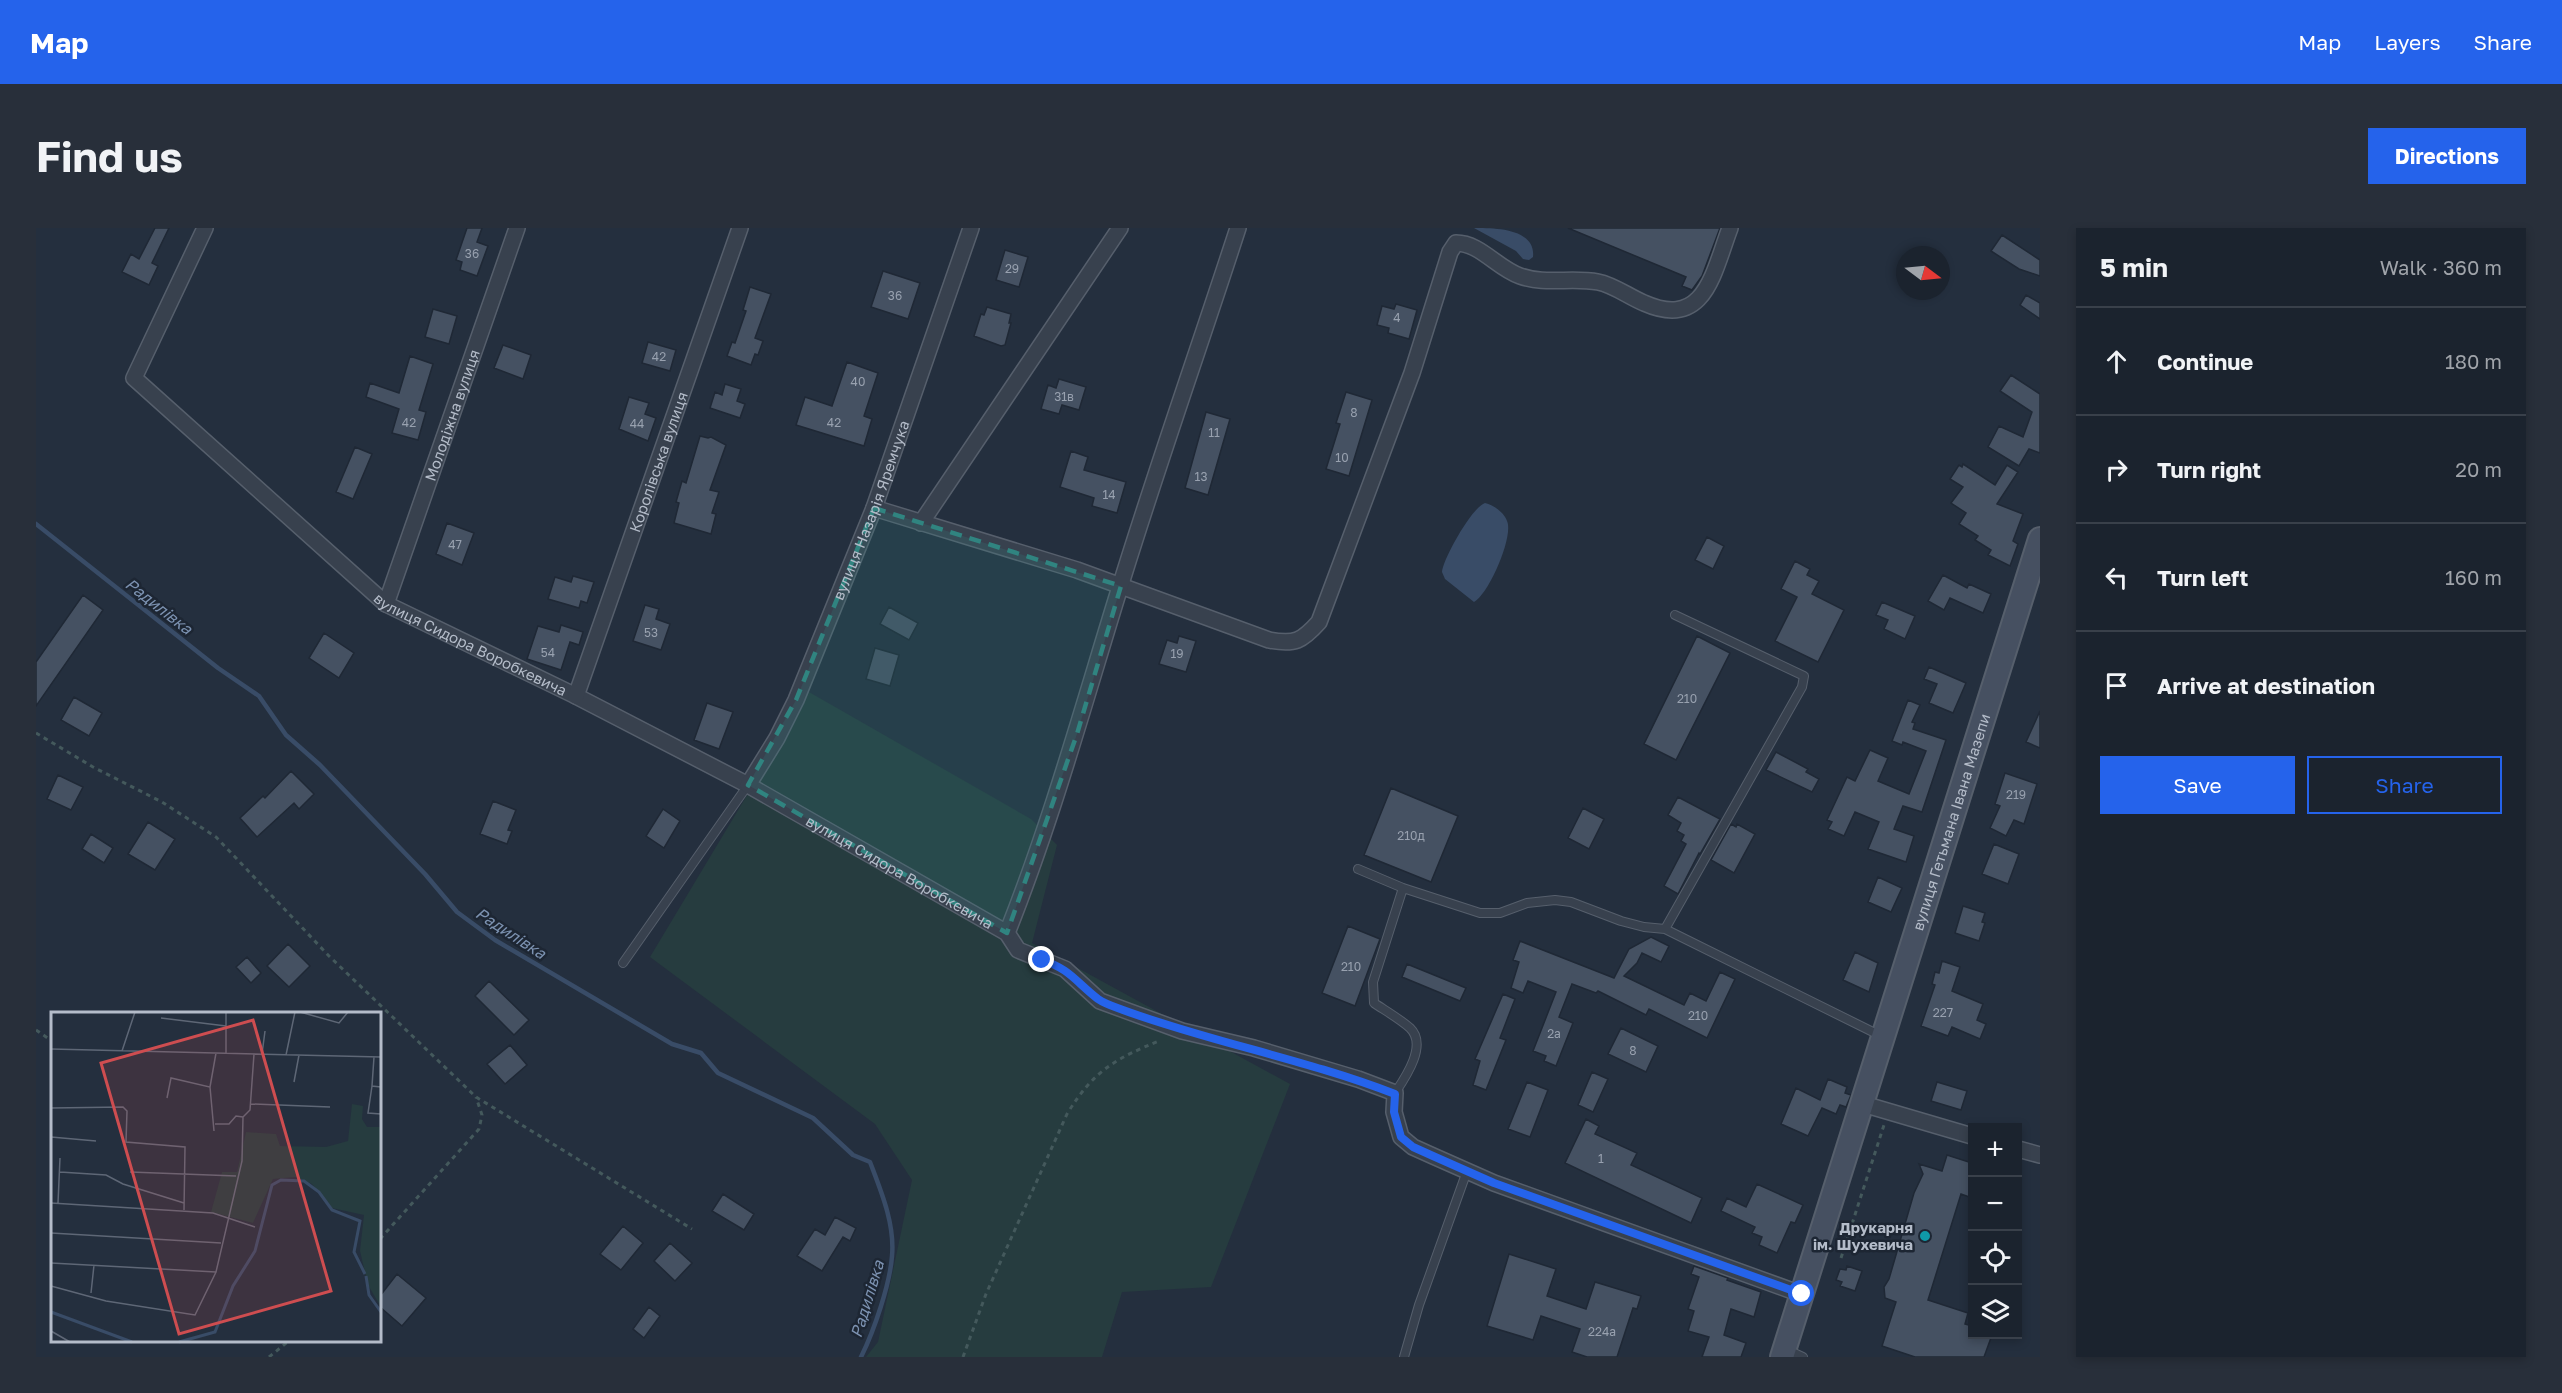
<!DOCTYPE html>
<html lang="en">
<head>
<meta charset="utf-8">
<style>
	:root { --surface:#1b232e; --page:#282f3a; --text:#f1f3f6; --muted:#a0a4aa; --line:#39404a; --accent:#2563eb }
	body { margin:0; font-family:"Golos Text",sans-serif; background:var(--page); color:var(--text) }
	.controls { position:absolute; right:18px; bottom:18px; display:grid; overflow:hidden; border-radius:0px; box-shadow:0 3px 9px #0003 }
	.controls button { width:54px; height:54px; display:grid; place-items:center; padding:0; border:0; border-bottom:2px solid var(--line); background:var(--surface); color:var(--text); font:30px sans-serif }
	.compass { position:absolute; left:1860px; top:18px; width:54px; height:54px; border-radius:50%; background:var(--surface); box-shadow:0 3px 9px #0003; rotate:106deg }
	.stop { position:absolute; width:18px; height:18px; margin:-14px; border:4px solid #2563eb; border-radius:50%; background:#fff }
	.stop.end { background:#2563eb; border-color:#fff; box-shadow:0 2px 6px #0008 }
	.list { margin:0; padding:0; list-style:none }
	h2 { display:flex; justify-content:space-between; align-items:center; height:78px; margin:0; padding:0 24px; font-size:26px }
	h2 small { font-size:20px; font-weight:400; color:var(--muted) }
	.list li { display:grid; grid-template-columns:39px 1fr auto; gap:18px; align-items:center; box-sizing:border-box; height:108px; padding:0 24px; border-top:2px solid var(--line) }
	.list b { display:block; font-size:22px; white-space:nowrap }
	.list em { font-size:20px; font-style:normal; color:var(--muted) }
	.actions { display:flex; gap:12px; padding:18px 24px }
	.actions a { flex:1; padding:14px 0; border:2px solid var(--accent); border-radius:0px; text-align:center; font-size:21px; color:var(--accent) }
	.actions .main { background:var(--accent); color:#fff }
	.icon { flex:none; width:33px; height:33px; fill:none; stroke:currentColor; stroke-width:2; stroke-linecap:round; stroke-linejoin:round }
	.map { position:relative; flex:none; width:2004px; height:1129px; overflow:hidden; border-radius:0px }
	header { display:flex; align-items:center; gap:36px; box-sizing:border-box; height:84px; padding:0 30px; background:var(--accent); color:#fff }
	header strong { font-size:28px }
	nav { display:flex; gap:33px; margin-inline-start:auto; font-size:21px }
	.intro { display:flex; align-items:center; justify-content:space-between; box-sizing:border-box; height:144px; padding:0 36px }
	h1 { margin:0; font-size:42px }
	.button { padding:15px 27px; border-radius:0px; background:var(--accent); color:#fff; font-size:21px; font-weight:700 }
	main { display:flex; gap:36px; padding:0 36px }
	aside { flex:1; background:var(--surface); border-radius:0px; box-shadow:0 3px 9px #0003 }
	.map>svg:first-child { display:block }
	.green { fill:#263c3f }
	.water { fill:#394c67 }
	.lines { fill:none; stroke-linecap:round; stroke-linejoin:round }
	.stream { stroke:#394c67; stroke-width:4.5 }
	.building { fill:#455162; stroke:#1f2835; stroke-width:1.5 }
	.service-casing { stroke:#565f6c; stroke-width:10 }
	.minor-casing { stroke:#565f6c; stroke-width:18 }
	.secondary-casing { stroke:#565f6c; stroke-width:26 }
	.path { stroke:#44595c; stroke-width:3; stroke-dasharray:4.5 4.5; stroke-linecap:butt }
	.service { stroke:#38414e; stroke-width:8 }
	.minor { stroke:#38414e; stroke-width:15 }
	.secondary { stroke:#465061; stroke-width:22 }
	.route { stroke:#2563eb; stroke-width:8 }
	.marked { fill:#308480; fill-opacity:0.2; stroke:#308480; stroke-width:4.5; stroke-dasharray:12 8; stroke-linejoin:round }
	.culture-dot { fill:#0f9aa8; stroke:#1d2633; stroke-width:2 }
	.labels { text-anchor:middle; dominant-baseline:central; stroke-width:5; stroke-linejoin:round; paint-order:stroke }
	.number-label { font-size:12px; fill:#98a1af }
	.street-label { font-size:15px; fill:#b4bcc9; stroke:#1d2633 }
	.poi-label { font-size:15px; font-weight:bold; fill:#b4bcc9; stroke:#1d2633; text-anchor:end }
	.water-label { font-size:16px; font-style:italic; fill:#7c92b1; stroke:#1d2633 }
	.inset-river { fill:none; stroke:#394c67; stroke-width:3 }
	.inset-road { fill:none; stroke:#5e6776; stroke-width:1.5 }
	.view { fill:#ce4d50; fill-opacity:0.15; stroke:#ce4d50; stroke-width:3 }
	.inset-edge { fill:none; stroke:#b4bcc9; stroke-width:3 }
</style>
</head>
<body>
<header>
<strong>Map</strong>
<nav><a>Map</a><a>Layers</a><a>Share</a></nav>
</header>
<div class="intro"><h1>Find us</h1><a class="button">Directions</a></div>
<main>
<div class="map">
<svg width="2004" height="1129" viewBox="0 0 2004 1129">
	<rect width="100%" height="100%" fill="#242f3e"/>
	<path class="green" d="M773 464 995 591 1021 617 996 715 1254 856 1175 1059 1086 1064 1066 1129H830L842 1114 876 952 839 896 614 729Z"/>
	<path class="water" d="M1438 0C1458 0 1500 0 1497 29L1493 32 1487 31 1480 23Z
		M1449 275C1457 277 1468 284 1471 293 1478 308 1453 366 1438 374L1409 351 1406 344C1407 331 1436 279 1449 275Z"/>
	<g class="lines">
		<path class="stream" d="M0 296 182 440 223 468 250 507 284 537 389 646 421 684 459 712 636 816 665 825 682 845 777 890 817 927 834 934C845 963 859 996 856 1028 854 1056 838 1103 825 1129"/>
	</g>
	<path class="building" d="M119 0H133L116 35 122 38 113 57 86 44 95 26 103 31Z
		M431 0H446L441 14 452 18 441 48 424 42 426 34 420 32Z
		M1532 0H1684L1666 48 1656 62 1646 58 1650 49Z
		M1966 7 2004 32V48L1983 41 1955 23Z
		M969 22 992 29 983 59 960 52Z
		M847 43 884 55 872 91 835 79Z
		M714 59 735 66 719 110 727 113 722 127 719 126 715 137 691 128 696 114 699 115 710 83 707 82Z
		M1990 67 2004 75V91L1984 77Z
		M1360 76 1381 82 1373 111 1352 105 1353 100 1341 97 1346 78 1358 81Z
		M951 79 975 86 973 95H975L969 117 965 118 938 108 945 86 948 87Z
		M397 81 421 88 413 116 389 109Z
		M612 114 640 122 634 143 606 135Z
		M467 117 495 127 487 151 458 140Z
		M374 128 397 136 383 182 390 184 382 212 356 205 363 181 330 169 334 155 363 165Z
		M811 134 842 145 828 188 836 191 828 218 760 197 769 169 796 178Z
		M1975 147 2004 166V225L1993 221 1983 238 1952 219 1963 198 1987 209 1996 184 1964 163Z
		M1023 151 1050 159 1043 182 1026 177 1023 186 1005 181 1012 157 1020 160Z
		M689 156 705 161 701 173 709 176 704 190 674 180 679 164 686 167Z
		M1310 164 1336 172 1313 248 1290 241 1304 196 1300 195Z
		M593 169 613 175 609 186 620 190 612 213 583 201Z
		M1170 184 1194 191 1172 267 1149 260Z
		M664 208 672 210 675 209 690 217 674 262 683 264 676 285 680 286 675 306 638 295 643 275 640 274 646 253 650 255Z
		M319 219 336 226 317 271 300 264Z
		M1035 223 1052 229 1048 242 1090 254 1081 285 1056 278 1058 270 1024 259Z
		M1927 236 1959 257 1971 237 1982 244 1961 276 1987 286 1977 313 1982 316 1974 338 1952 327 1955 322 1939 312 1942 308 1923 296 1930 285 1915 275 1927 259 1914 251 1923 237 1926 239Z
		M411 295 438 305 426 337 400 326Z
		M1671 309 1688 318 1677 341 1659 332Z
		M1759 333 1774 341 1771 347 1783 353 1776 366 1808 382 1782 434 1739 413 1761 369 1745 361Z
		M1907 347 1931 360 1933 356 1955 366 1947 385 1914 370 1908 382 1892 373Z
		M537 348 558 354 551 375 545 373 543 380 512 371 519 349 535 354Z
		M47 367 67 382 0 478V434Z
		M1846 374 1879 388 1869 411 1848 401 1852 392 1840 387Z
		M609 377 623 381 620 391 634 396 625 422 597 413Z
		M853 379 882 395 873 412 844 396Z
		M525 397 547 404 543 417 534 414 525 442 491 431 502 398 523 404Z
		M288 405 318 425 303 450 273 430Z
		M1143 408 1160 413 1150 444 1123 436 1131 412 1141 415Z
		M1661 408 1694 425 1640 532 1608 516Z
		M839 420 863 427 854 458 830 451Z
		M1893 439 1930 455 1917 485 1893 475 1901 456 1888 451Z
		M38 469 66 485 53 508 25 492Z
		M1872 472 1884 477 1876 494 1879 495 1877 501 1910 512 1886 584 1867 578 1858 601 1878 608 1870 634 1832 621 1843 594 1819 584 1808 608 1792 601 1796 594 1791 592 1811 549 1819 553 1834 522 1852 530 1842 553 1873 566 1890 523 1867 514 1866 517 1856 513Z
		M671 475 697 484 683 521 658 512Z
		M2004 483V520L1990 514Z
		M1740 524 1772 541 1770 544 1783 551 1776 564 1730 542Z
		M255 543 278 566 263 581 258 575 221 609 204 590 227 568 229 570Z
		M1969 545 2001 556 1988 596 1978 592 1970 608 1954 600 1964 578 1959 576Z
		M22 547 47 559 35 582 11 571Z
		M1355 560 1422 588 1395 654 1328 627Z
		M1642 569 1684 591 1664 626 1663 625 1642 666 1628 658 1650 616 1645 613 1648 607 1641 603 1645 595 1632 587Z
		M457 573 480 582 472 602 476 603 471 616 444 606Z
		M1547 580 1568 591 1553 621 1532 610Z
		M627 581 644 593 628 620 610 608Z
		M112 594 139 611 119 642 92 626Z
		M1695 596 1700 599 1701 596 1719 606 1698 645 1675 632Z
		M55 606 77 620 68 635 46 621Z
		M1958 616 1983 626 1972 656 1946 646Z
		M1842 649 1866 660 1855 684 1832 674Z
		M1927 678 1949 685 1946 694 1949 695 1943 713 1919 705Z
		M1312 698 1344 711 1319 778 1286 765Z
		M1615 709 1633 718 1625 734 1606 725 1601 735 1588 748 1648 777 1654 765 1670 773 1684 744 1699 751 1671 810 1613 781 1610 787 1562 763 1560 765 1536 756 1523 789 1537 795 1520 838 1508 833 1510 828 1497 823 1520 764 1492 753 1487 765 1475 760 1483 734 1477 732 1484 713 1578 750 1593 721Z
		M252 716 274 738 253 759 231 738Z
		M1819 724 1842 735 1833 764 1807 752Z
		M211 729 225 745 215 755 200 739Z
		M1906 733 1924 739 1916 763 1947 776 1941 792 1950 796 1944 811 1916 799 1912 808 1885 798 1899 757 1896 756 1899 744 1903 745Z
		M1371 736 1430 760 1424 773 1366 749Z
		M453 753 493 792 478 807 439 768Z
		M1467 766 1479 771 1464 810 1470 812 1450 862 1437 857 1444 833 1439 831Z
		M1585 800 1622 818 1610 844 1572 826Z
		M474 817 491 837 469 856 451 836Z
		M1556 844 1572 851 1557 884 1542 877Z
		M1792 851 1811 859 1809 865 1815 867 1810 879 1804 877 1800 886 1786 880 1772 908 1745 896 1760 860 1784 872Z
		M1491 854 1512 862 1494 909 1472 901Z
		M1901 854 1931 863 1925 882 1895 873Z
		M1550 891 1563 898 1559 906 1601 925 1595 937 1666 970 1655 995 1529 935Z
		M1911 927 1936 935V970L1925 966 1892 1072 1932 1085 1929 1096 1936 1098V1107H1956L1948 1129H1879L1846 1118 1860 1074 1849 1070 1848 1059 1853 1051 1878 965 1887 946 1883 936 1906 943Z
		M1721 956 1767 977 1759 995 1755 994 1741 1025 1723 1017 1726 1009 1716 1005 1719 999 1685 983 1691 970 1710 979Z
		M687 966 718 986 708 1002 676 983Z
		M799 989 820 1000 814 1013 807 1009 786 1043 761 1028 779 1001 789 1007Z
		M587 998 607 1015 585 1042 564 1026Z
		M634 1015 656 1035 639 1053 618 1033Z
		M1473 1026 1520 1041 1511 1068 1550 1081 1559 1054 1605 1068 1601 1081 1597 1080 1581 1129H1551L1536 1124 1544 1101 1505 1088 1497 1112 1451 1098Z
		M1658 1038 1692 1050 1691 1052 1725 1064 1718 1089 1695 1081 1688 1107 1710 1115 1705 1129H1666L1673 1109 1652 1103 1658 1083 1652 1081 1663 1049 1655 1046Z
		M1811 1038 1826 1043 1819 1063 1804 1058 1806 1054 1800 1052 1804 1041 1810 1042Z
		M361 1046 390 1070 366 1098 344 1079V1068Z
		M613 1079 624 1088 608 1110 597 1101Z"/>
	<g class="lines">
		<defs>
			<path id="service" d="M1322 641 1367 660 1444 685H1464L1491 675 1519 672 1535 674 1585 693 1608 699 1629 701 1766 459 1768 448 1639 387
				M1629 701 1845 808
				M587 735 712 557
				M1359 865C1369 850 1392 817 1374 800 1364 791 1350 783 1338 775L1337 754 1367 660
				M1752 1122 1767 1129
				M1368 1129 1383 1077 1431 943"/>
			<g id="minor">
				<path id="s1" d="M169 0 98 150 350 376 540 468 712 557 971 705 982 722 1029 741 1064 773 1146 803 1218 820 1322 851 1359 865 1358 884 1365 909 1377 919 1397 928 1458 955 1765 1066"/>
				<path d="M838 280 1041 342 1233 412C1259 417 1266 413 1283 394L1376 145 1414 24 1420 15C1444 15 1461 40 1484 48 1509 57 1536 49 1562 54 1578 57 1593 69 1608 75 1669 102 1677 45 1694 0"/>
				<path d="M885 295 1084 0"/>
				<path id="s2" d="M350 376 481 0"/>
				<path id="s3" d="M540 468 704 0"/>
				<path id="s4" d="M712 557 741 510 760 472 838 280 935 0"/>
				<path d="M971 705C1016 592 1048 475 1084 359 1121 239 1163 120 1202 0"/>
				<path d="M1827 876 1936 908"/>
				<path d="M1982 921 2004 927"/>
			</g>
			<g id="secondary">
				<path id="s5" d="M1746 1129 2004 311"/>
			</g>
		</defs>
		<use href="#service" class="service-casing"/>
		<use href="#minor" class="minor-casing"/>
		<use href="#secondary" class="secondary-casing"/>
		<path class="path" d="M0 505 57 539 126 574 180 609 293 728 440 869 656 1001
			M0 802 16 813
			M344 1011 443 901 446 887 440 869
			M1805 1030 1848 897
			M233 1129 254 1112
			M927 1129 950 1066 1031 886C1058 842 1079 831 1125 812"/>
		<use href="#service" class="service"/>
		<use href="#minor" class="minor"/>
		<use href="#secondary" class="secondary"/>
	</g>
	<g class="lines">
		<path class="route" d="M1006 732C1034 741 1040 754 1062 771 1069 776 1079 779 1087 782 1177 815 1269 831 1359 866L1358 884 1365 909 1377 919 1397 928 1458 955 1766 1066"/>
	</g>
	<path class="marked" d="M838 280 1085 358 1041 506 971 705 712 557 760 472Z"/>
	<circle class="culture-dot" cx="1889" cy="1008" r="6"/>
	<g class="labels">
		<g class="number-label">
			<text x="436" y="25">36</text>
			<text x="976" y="40">29</text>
			<text x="859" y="67">36</text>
			<text x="1361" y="89">4</text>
			<text x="623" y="128">42</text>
			<text x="822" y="153">40</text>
			<text x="1028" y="168">31в</text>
			<text x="1318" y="184">8</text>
			<text x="373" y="194">42</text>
			<text x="798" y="194">42</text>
			<text x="601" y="195">44</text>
			<text x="1178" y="204">11</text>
			<text x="1306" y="229">10</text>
			<text x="1165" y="248">13</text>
			<text x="1073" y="266">14</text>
			<text x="419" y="316">47</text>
			<text x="615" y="404">53</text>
			<text x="512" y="424">54</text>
			<text x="1141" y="425">19</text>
			<text x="1651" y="470">210</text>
			<text x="1980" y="566">219</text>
			<text x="1375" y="607">210д</text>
			<text x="1315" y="738">210</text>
			<text x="1907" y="784">227</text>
			<text x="1662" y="787">210</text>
			<text x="1518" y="805">2а</text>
			<text x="1597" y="822">8</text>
			<text x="1565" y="930">1</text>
			<text x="1566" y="1103">224а</text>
		</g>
		<g class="street-label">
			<text stroke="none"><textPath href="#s2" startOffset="200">Молодіжна вулиця</textPath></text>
			<text stroke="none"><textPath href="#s3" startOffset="248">Королівська вулиця</textPath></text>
			<text stroke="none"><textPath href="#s4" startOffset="302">вулиця Назарія Яремчука</textPath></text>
			<text stroke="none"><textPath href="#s1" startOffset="598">вулиця Сидора Воробкевича</textPath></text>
			<text stroke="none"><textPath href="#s5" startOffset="561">вулиця Гетьмана Івана Мазепи</textPath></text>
			<text stroke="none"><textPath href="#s1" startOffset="1084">вулиця Сидора Воробкевича</textPath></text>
		</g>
		<g class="poi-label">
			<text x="1877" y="999">Друкарня<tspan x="1877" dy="17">ім. Шухевича</tspan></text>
		</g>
		<g class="water-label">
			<text transform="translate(123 378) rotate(38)">Радилівка</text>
			<text transform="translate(475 705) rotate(33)">Радилівка</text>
			<text transform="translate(831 1071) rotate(-73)">Радилівка</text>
		</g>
	</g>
	<g transform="translate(15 784)">
		<rect width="330" height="330" fill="#242f3e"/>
		<path d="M301 92 312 94 311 107 316 115H330V295L317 273 309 239 313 203 281 196 261 172 245 165 222 167 202 211 160 200 171 160H186L195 120 225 122 229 134 275 135 297 129Z" fill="#263c3f"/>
		<path class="inset-river" d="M315 264 318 283 330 300M0 300 81 330M128 330 164 320 182 274 204 239 221 173 230 168 253 169 268 180 281 198 309 209 303 240 314 262"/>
		<path class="inset-road" d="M175 0V41M249 0 288 11 297 0M110 6 175 14M0 37 330 45M71 39 84 0M211 42 214 19M235 43 244 0M323 45 321 74 330 75M243 70 248 43M321 74 317 101 330 102M159 75 165 41M116 86 120 66 159 75 163 119M200 92 279 95M0 96 72 95 76 99 75 130 134 135 133 198M164 112H178L185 104 192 105M0 125 45 129M9 160 55 163 72 172 133 191M79 160 185 164M0 191 162 201 204 215M7 191 9 146M0 221 170 231M0 251 165 260M0 274 55 289 144 303 165 260 191 149 192 105 199 98 203 42M40 281 43 253M0 319 19 330"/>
		<path class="view" d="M202 8 280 279 128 322 50 51Z"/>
		<rect width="330" height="330" class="inset-edge"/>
	</g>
</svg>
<div class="controls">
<button>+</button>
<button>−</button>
<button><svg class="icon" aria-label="locate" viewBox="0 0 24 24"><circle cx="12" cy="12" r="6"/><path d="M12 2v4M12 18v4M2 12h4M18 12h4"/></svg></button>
<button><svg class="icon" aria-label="layers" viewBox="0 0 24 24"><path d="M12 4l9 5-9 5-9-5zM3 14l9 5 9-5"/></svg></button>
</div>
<svg class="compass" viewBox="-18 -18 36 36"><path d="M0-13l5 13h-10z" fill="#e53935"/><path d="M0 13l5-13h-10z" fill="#a0a4aa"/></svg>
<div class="stop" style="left:1766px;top:1066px"></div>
<div class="stop end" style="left:1006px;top:732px"></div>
</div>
<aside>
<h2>5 min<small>Walk · 360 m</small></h2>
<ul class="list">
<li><svg class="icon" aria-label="ahead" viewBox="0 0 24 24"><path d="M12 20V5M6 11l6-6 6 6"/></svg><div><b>Continue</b></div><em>180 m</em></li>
<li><svg class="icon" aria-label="right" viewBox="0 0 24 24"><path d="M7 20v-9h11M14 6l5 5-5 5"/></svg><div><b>Turn right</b></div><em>20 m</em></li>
<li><svg class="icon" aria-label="left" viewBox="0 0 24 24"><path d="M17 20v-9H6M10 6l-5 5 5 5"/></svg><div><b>Turn left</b></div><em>160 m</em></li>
<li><svg class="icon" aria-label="arrive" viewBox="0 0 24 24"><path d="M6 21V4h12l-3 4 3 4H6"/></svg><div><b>Arrive at destination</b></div></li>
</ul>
<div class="actions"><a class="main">Save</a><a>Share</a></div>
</aside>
</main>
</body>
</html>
